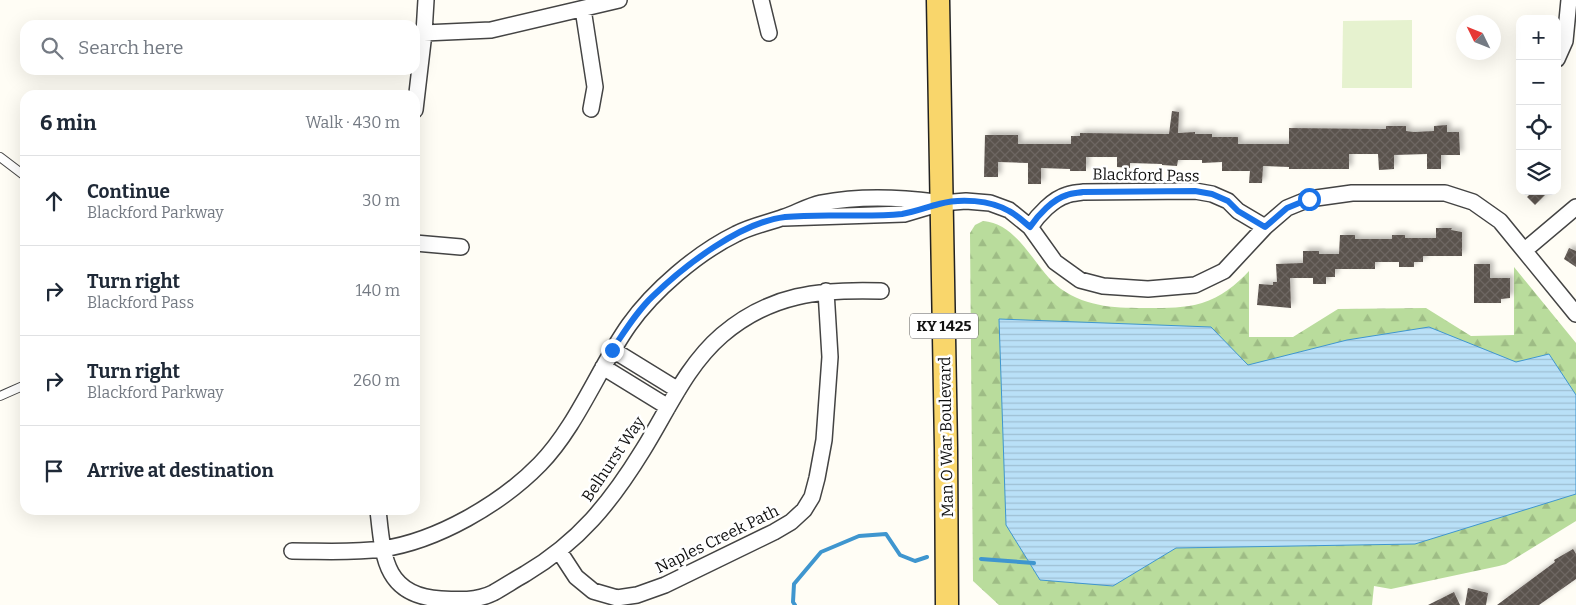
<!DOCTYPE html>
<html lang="en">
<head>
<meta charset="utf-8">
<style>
	:root { --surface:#fff; --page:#f2f2f3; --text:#1f2937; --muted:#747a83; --line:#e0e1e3 }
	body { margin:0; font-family:Bitter,serif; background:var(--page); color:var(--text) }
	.controls { position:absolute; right:15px; top:15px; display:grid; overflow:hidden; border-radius:10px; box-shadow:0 5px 20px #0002 }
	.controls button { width:45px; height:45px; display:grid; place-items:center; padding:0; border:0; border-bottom:1px solid var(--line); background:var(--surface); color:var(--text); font:25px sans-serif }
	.compass { position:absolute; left:1456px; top:15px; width:45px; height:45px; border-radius:50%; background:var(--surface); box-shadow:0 5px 20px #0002; rotate:313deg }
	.stop { position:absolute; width:15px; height:15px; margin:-11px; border:4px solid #1a73e8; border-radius:50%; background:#fff }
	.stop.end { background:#1a73e8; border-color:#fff; box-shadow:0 1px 5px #0008 }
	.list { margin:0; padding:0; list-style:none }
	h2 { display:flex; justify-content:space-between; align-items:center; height:65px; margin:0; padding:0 20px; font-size:21px }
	h2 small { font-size:16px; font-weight:400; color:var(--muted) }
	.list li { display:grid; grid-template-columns:32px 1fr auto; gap:15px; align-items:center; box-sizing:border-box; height:90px; padding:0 20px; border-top:1px solid var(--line) }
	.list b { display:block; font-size:19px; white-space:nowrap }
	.list p { margin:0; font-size:16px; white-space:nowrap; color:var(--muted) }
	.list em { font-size:16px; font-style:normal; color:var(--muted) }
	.icon { flex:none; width:28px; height:28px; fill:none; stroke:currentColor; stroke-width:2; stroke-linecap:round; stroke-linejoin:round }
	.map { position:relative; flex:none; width:1576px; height:605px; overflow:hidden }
	.search { position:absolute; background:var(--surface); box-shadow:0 5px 20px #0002; left:20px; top:20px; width:400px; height:55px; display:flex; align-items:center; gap:12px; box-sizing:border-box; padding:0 18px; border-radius:15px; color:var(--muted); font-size:19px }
	.panel { position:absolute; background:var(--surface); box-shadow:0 5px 20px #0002; left:20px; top:90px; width:400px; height:425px; border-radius:15px }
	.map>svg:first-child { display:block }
	.forest { fill:url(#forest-firs) }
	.pitch { fill:#e6f2cf }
	.water { fill:url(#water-rules); stroke:#3f96cf }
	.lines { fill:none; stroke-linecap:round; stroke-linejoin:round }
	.stream { stroke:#3f96cf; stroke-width:4 }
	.building { fill:url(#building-cross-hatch); filter:url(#shadow) }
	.lane-casing { stroke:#444; stroke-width:10 }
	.street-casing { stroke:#444; stroke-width:18 }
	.primary-casing { stroke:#222; stroke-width:25 }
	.lane { stroke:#fff; stroke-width:8 }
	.street { stroke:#fff; stroke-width:15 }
	.primary { stroke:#f9d66b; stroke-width:22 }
	.route { stroke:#1a73e8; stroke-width:6 }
	.labels { text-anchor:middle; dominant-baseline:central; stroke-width:5; stroke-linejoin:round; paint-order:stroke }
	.shield { fill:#fff; stroke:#585858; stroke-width:1 }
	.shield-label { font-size:15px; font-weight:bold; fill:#111 }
	.street-label { font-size:16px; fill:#111; stroke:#fff }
</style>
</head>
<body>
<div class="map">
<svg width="1576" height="605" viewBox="0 0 1576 605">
	<defs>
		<pattern id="forest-firs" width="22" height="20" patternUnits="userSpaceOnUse" patternTransform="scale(1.25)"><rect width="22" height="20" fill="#b9dc9c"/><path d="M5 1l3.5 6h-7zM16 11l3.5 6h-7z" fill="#9ebc85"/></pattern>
		<pattern id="water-rules" width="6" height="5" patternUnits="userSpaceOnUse" patternTransform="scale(1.25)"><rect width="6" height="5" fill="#b9e0f7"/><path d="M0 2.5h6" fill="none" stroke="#9ebfd3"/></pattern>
		<pattern id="building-cross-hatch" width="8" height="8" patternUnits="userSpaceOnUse" patternTransform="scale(1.25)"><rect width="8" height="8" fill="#5a524d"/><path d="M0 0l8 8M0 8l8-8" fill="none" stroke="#6d6662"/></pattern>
		<filter id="shadow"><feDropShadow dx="3.5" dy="-3.5" stdDeviation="2.5" flood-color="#0004"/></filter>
	</defs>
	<rect width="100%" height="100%" fill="#fffdf5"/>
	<path class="forest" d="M983 221C1020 224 1034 269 1061 289 1088 308 1118 308 1149 308 1167 308 1185 308 1202 303 1221 297 1236 285 1249 271V337H1293L1338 309 1426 308 1471 336 1514 335V267L1576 343V521L1506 564 1499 566 1391 589 1374 586 1372 605H999L973 581 970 233 975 225Z"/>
	<path class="pitch" d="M1412 20V88H1342L1343 21Z"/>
	<path class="water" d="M999 319 1211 327 1248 365 1347 340 1429 327 1516 362 1549 354 1576 395V494L1415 544 1176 548 1113 586 1040 580 1006 525Z"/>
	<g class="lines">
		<path class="stream" d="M981 559 1034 563
			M795 605 793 602 794 584 821 552 859 536 886 534 900 555 915 561 927 557"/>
	</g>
	<path class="building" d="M1172 111 1179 112 1178 133 1195 132V134H1212V137H1238V144H1289V128L1386 129V126H1406V131L1414 132 1434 131V126L1447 125V132H1459L1460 155H1441V169H1427V154L1394 155V169L1379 170 1378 154H1349V169H1289V167L1263 166 1262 183H1249L1250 171H1222V162L1202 163V160H1178L1177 166 1162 165V164L1130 163V168L1117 167V157H1086V171H1070V169L1041 168V184H1028V163L998 162V177H984L985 135H1018V144H1071V136H1080V133L1169 134Z
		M1533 191H1549L1535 205 1527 197Z
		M1436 228H1452L1451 230 1462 232V256H1423V262H1414V267H1399V262H1375V269H1335V277H1326V284H1313V278H1290L1291 308 1257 305 1259 284 1273 285V282H1277L1276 264 1303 263V251H1319V254H1339L1340 235H1355V239H1392V235H1405V238H1436Z
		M1569 248 1576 251V267L1564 259Z
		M1474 264H1490V278H1510V298L1501 299V303H1474Z
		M1573 549 1576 554V579L1539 605H1497L1555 562 1554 560Z
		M1468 588 1488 593 1486 605H1465Z
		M1454 592 1460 605H1428Z"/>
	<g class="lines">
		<defs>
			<path id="lane" d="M0 157 25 176
				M0 396 25 385"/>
			<path id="street" d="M761 0 769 33
				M583 9 595 87 591 109
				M424 33 491 30 619 0
				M1557 59 1565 41 1569 0
				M415 110 424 33 426 0
				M784 218 904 214 941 203 966 201 990 203 1009 210 1030 227 1055 262 1080 280 1103 286 1148 289 1195 285 1224 271 1265 227 1287 208 1309 199 1352 193H1445L1473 202 1500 221 1576 314
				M1030 227C1038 215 1053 199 1067 195 1072 193 1078 193 1083 192L1195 191 1212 194 1228 201 1238 211 1265 227
				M415 243 461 247
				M1525 250 1576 207
				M613 350 678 390
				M603 367 668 407
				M378 510C383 556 384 596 441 599 458 600 477 601 493 593 504 587 514 580 525 574 579 542 611 502 643 450 668 410 686 366 722 335 770 294 820 289 881 291
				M292 551C322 551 352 553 382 549 437 541 501 504 540 464 577 426 598 369 629 325 653 291 697 253 736 234 751 226 768 223 784 217 796 213 808 206 821 203 858 196 897 197 935 202
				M559 551 576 577 593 591 617 598 637 595 665 585 774 532 791 522 804 510 812 497 817 478 824 440 830 357 826 291"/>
			<path id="primary" d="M938 0 946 448 947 605"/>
		</defs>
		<use href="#lane" class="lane-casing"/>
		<use href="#street" class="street-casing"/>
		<use href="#primary" class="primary-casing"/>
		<use href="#lane" class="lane"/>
		<use href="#street" class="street"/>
		<use href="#primary" class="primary"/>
	</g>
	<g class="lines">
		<path class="route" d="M612 350C625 331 637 311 653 296 685 265 741 222 785 217 824 213 864 218 902 214 915 212 927 207 939 204 960 198 990 200 1009 211 1017 215 1024 222 1030 227 1038 215 1053 199 1067 195 1072 193 1078 193 1083 192L1195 191 1212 194 1228 201 1238 211 1265 227 1287 208 1309 199"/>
	</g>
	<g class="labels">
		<rect class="shield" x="910" y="313.5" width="68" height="25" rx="4"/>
		<g class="shield-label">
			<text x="944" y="326">KY 1425</text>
		</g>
		<g class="street-label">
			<text transform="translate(1146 175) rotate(1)">Blackford Pass</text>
			<text transform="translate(946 437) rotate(-91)">Man O War Boulevard</text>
			<text transform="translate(613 459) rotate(-56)">Belhurst Way</text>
			<text transform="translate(717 539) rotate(-26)">Naples Creek Path</text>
		</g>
	</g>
</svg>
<div class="controls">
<button>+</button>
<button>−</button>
<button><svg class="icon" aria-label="locate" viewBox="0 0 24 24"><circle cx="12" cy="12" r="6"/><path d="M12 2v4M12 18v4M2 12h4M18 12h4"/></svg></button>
<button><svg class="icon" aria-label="layers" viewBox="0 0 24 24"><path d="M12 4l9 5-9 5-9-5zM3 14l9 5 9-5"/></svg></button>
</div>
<svg class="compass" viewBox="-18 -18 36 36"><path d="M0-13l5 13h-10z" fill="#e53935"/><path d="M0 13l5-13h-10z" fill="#747a83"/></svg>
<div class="stop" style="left:1309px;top:199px"></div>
<div class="stop end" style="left:612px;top:350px"></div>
<div class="search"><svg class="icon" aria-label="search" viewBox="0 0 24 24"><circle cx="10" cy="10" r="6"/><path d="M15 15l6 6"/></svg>Search here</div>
<section class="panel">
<h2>6 min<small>Walk · 430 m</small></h2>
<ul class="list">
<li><svg class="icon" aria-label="ahead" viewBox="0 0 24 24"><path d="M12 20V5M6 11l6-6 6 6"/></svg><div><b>Continue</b><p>Blackford Parkway</p></div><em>30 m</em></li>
<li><svg class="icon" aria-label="right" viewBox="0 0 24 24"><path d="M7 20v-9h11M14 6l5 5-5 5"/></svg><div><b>Turn right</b><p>Blackford Pass</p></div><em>140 m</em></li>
<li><svg class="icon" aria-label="right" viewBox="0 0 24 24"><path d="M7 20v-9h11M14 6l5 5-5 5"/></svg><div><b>Turn right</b><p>Blackford Parkway</p></div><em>260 m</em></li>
<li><svg class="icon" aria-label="arrive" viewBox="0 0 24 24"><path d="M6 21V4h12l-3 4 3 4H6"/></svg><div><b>Arrive at destination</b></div></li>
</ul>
</section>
</div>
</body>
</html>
